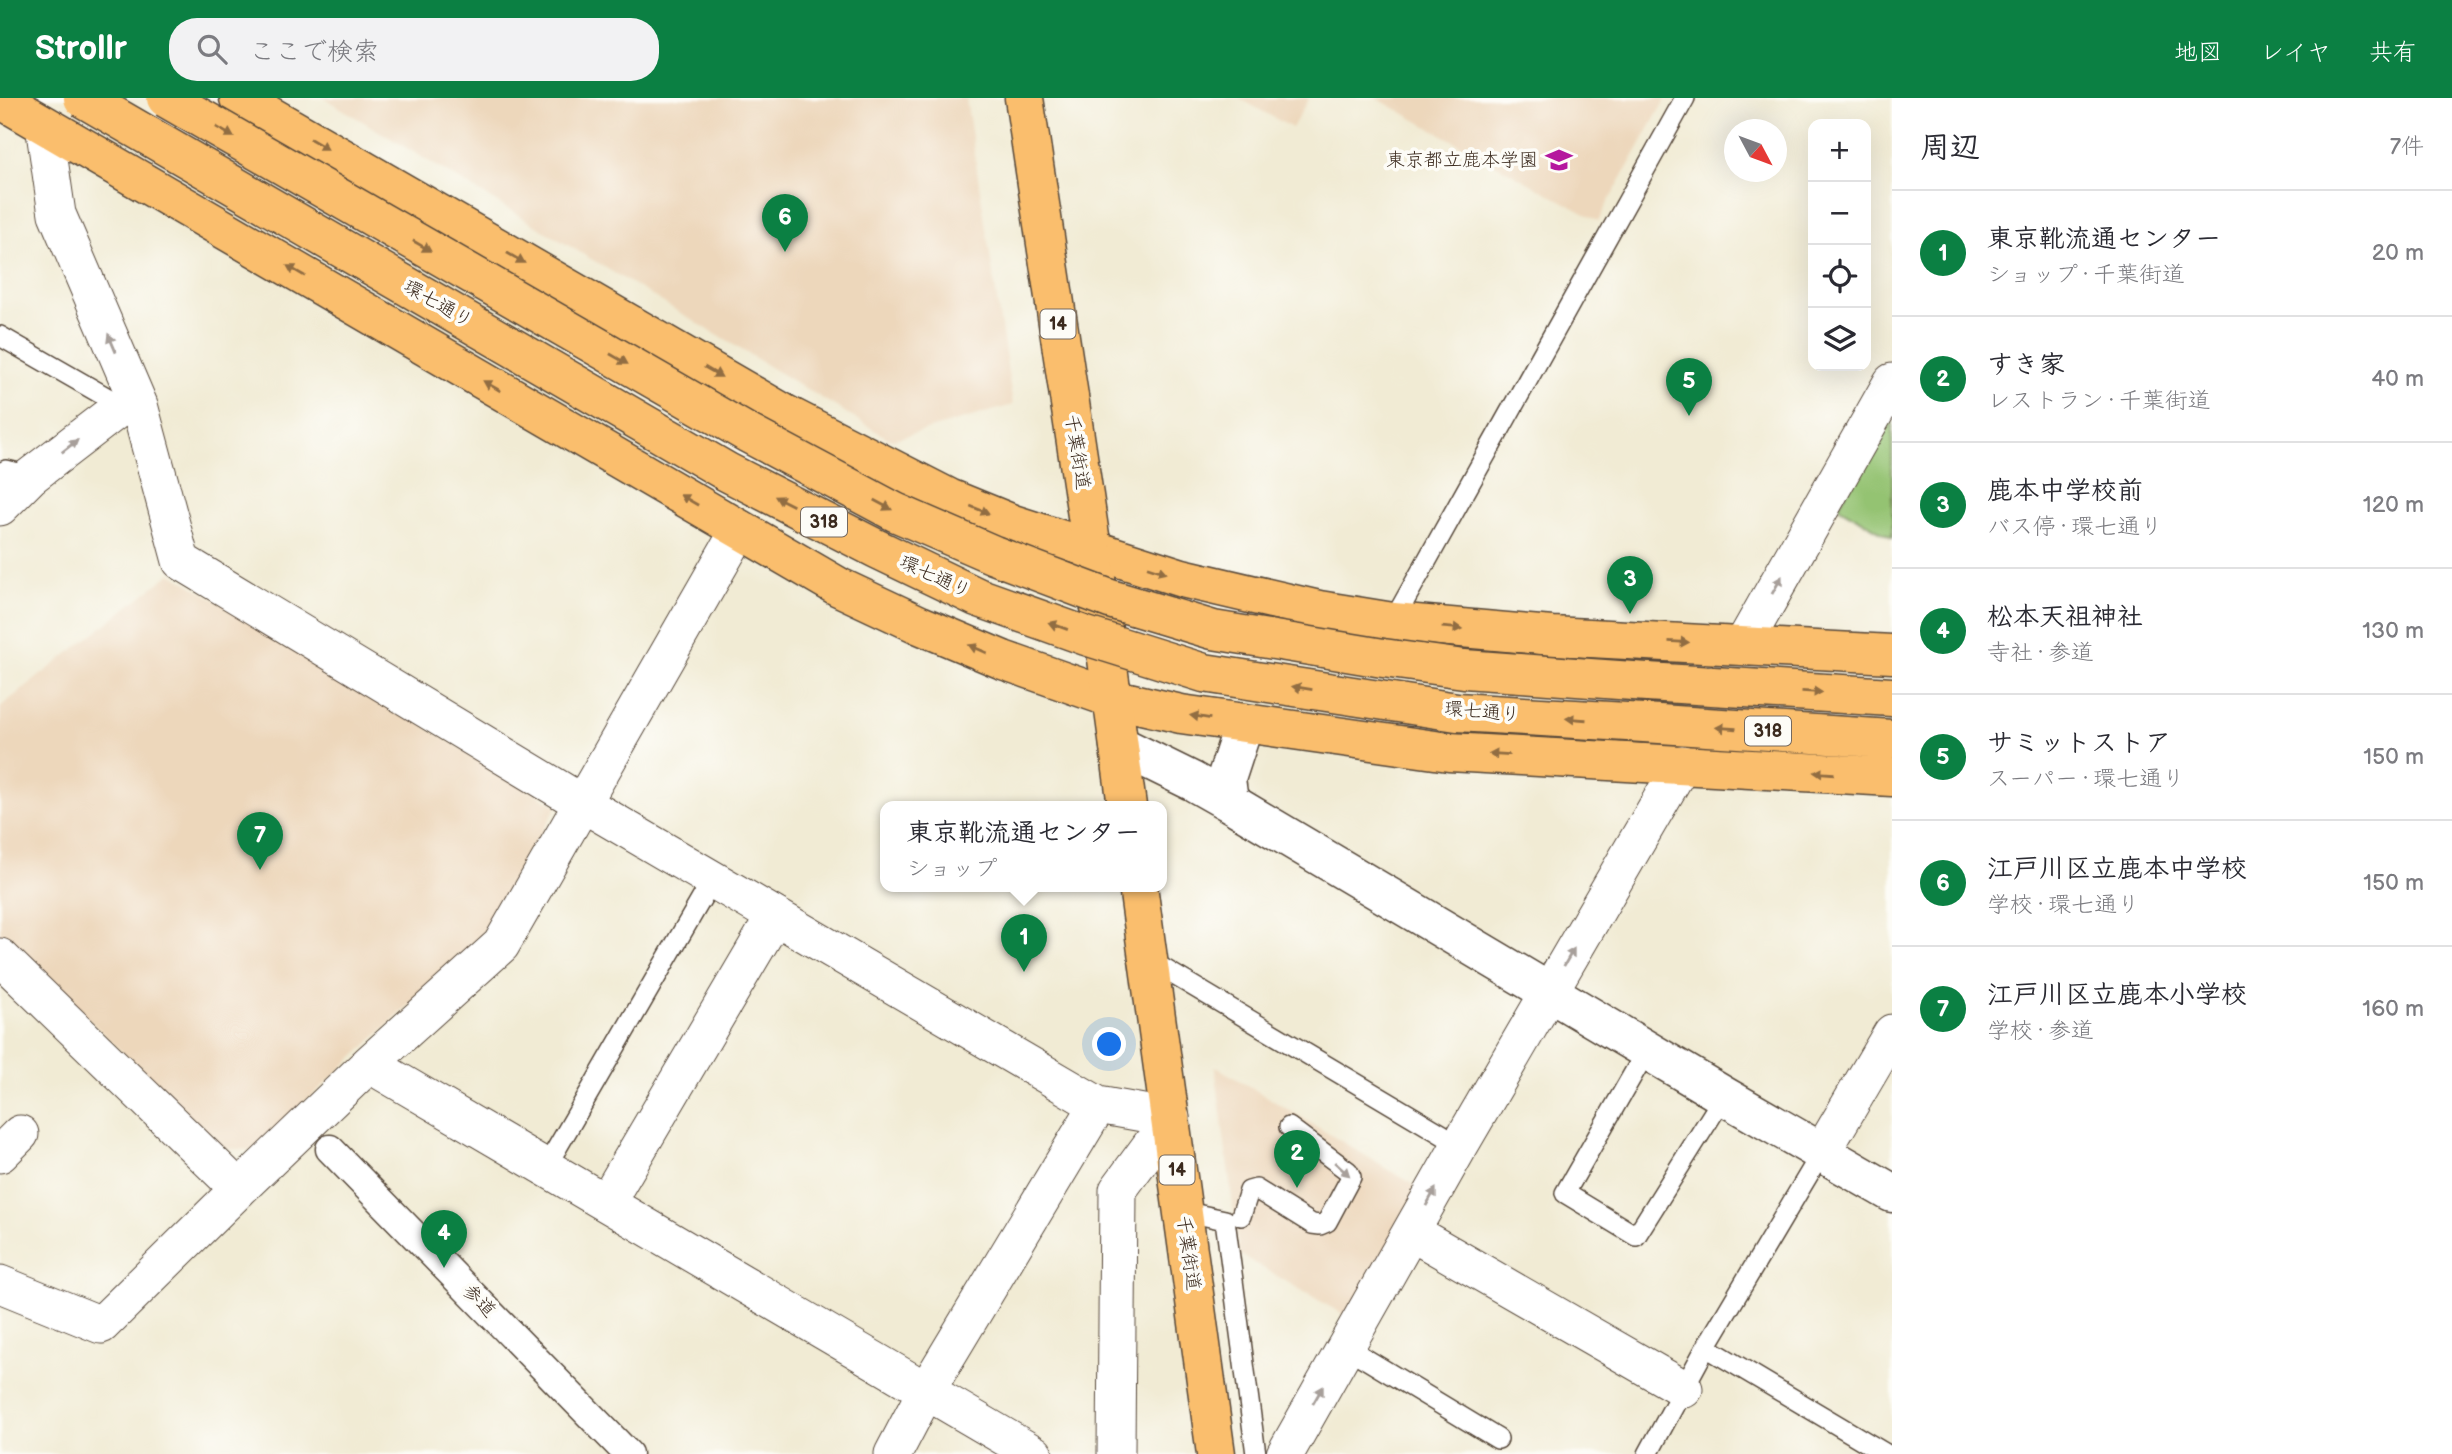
<!DOCTYPE html>
<html lang="ja">
<head>
<meta charset="utf-8">
<style>
	:root { --surface:#fff; --page:#f2f2f3; --text:#2b2b33; --muted:#7c7c81; --line:#e1e1e2; --accent:#0b8043 }
	body { margin:0; font-family:"Balsamiq Sans","Klee One",sans-serif; background:var(--page); color:var(--text) }
	.controls { position:absolute; right:21px; top:21px; display:grid; overflow:hidden; border-radius:14px; box-shadow:0 7px 28px #0002 }
	.controls button { width:63px; height:63px; display:grid; place-items:center; padding:0; border:0; border-bottom:2px solid var(--line); background:var(--surface); color:var(--text); font:35px sans-serif }
	.compass { position:absolute; left:1724px; top:21px; width:63px; height:63px; border-radius:50%; background:var(--surface); box-shadow:0 7px 28px #0002; rotate:131deg }
	.you { position:absolute; left:1110px; top:947px; width:24px; height:24px; margin:-18px; border:5px solid #fff; border-radius:50%; background:#1a73e8; box-shadow:0 0 0 10px #1a73e833 }
	.badge { display:grid; place-items:center; width:46px; height:46px; border-radius:50%; background:var(--accent); color:#fff; font-size:23px; font-weight:700 }
	.pin { position:absolute; translate:-50% -58px; filter:drop-shadow(0 2px 4px #0008) }
	.pin::after { content:''; position:absolute; top:37px; width:24px; height:21px; background:inherit; clip-path:polygon(0 0,100% 0,50% 100%) }
	.popup { position:absolute; left:880px; top:703px; width:287px; height:91px; box-sizing:border-box; display:grid; place-content:center; border-radius:14px; background:var(--surface); filter:drop-shadow(0 2px 5px #0005); font-size:23px; white-space:nowrap; color:var(--muted) }
	.popup b { font-size:26px; color:var(--text) }
	.popup::after { content:''; position:absolute; left:50%; top:100%; margin-left:-14px; border:14px solid transparent; border-top-color:var(--surface) }
	.list { margin:0; padding:0; list-style:none }
	h2 { display:flex; justify-content:space-between; align-items:center; height:91px; margin:0; padding:0 28px; font-size:30px }
	h2 small { font-size:23px; font-weight:400; color:var(--muted) }
	.list li { display:grid; grid-template-columns:46px 1fr auto; gap:21px; align-items:center; box-sizing:border-box; height:126px; padding:0 28px; border-top:2px solid var(--line) }
	.list b { display:block; font-size:26px; white-space:nowrap }
	.list p { margin:0; font-size:23px; white-space:nowrap; color:var(--muted) }
	.list em { font-size:23px; font-style:normal; color:var(--muted) }
	.icon { flex:none; width:38px; height:38px; fill:none; stroke:currentColor; stroke-width:2; stroke-linecap:round; stroke-linejoin:round }
	.map { position:relative; flex:none; width:1892px; height:1356px; overflow:hidden }
	header { display:flex; align-items:center; gap:42px; box-sizing:border-box; height:98px; padding:0 35px; background:var(--accent); color:#fff }
	header strong { font-size:33px }
	nav { display:flex; gap:38px; margin-inline-start:auto; font-size:24px }
	.search { width:490px; height:63px; background:var(--page); display:flex; align-items:center; gap:18px; box-sizing:border-box; padding:0 24px; border-radius:28px; color:var(--muted); font-size:26px }
	main { display:flex }
	aside { flex:1; background:var(--surface) }
	.map>svg:first-child { display:block }
	.built { fill:#edd7bb }
	.green { fill:#94c372; stroke:#687648; stroke-width:2 }
	.lines { fill:none; stroke-linecap:round; stroke-linejoin:round }
	.service-casing { stroke:#564739; stroke-width:22 }
	.pedestrian-casing { stroke:#564739; stroke-width:31 }
	.minor-casing { stroke:#564739; stroke-width:39 }
	.tertiary-casing { stroke:#564739; stroke-width:41 }
	.primary-casing { stroke:#564739; stroke-width:41 }
	.trunk-casing { stroke:#564739; stroke-width:41 }
	.service { stroke:#fff; stroke-width:19 }
	.pedestrian { stroke:#fff; stroke-width:28 }
	.minor { stroke:#fff; stroke-width:37 }
	.tertiary { stroke:#fff; stroke-width:38 }
	.primary { stroke:#fabe6d; stroke-width:38 }
	.trunk { stroke:#fabe6d; stroke-width:38 }
	.primary-bridge-casing { stroke:#564739; stroke-width:41; stroke-linecap:butt }
	.primary-bridge { stroke:#fabe6d; stroke-width:38 }
	.oneway { fill:#916d42 }
	.oneway2 { fill:#a79f9a }
	.labels { text-anchor:middle; dominant-baseline:central; stroke-width:7; stroke-linejoin:round; paint-order:stroke }
	.shield { fill:#fdfcf7; stroke:#75695f; stroke-width:2 }
	.shield-label { font-size:18px; font-weight:bold; fill:#3b2a1e }
	.poi-label { font-size:19px; fill:#3b2a1e; stroke:#fdfcf7; text-anchor:end }
	.street-label { font-size:19px; fill:#3b2a1e; stroke:#fdfcf7 }
</style>
</head>
<body>
<header>
<strong>Strollr</strong>
<div class="search"><svg class="icon" aria-label="search" viewBox="0 0 24 24"><circle cx="10" cy="10" r="6"/><path d="M15 15l6 6"/></svg>ここで検索</div>
<nav><a>地図</a><a>レイヤ</a><a>共有</a></nav>
</header>
<main>
<div class="map">
<svg width="1892" height="1356" viewBox="0 0 1892 1356">
	<rect width="100%" height="100%" fill="#fdfcf7"/>
	<filter id="ink" filterUnits="userSpaceOnUse"><feTurbulence type="fractalNoise" baseFrequency=".0143" numOctaves="2"/><feDisplacementMap in="SourceGraphic" scale="14" xChannelSelector="R" yChannelSelector="G"/><feConvolveMatrix kernelMatrix="1 2 1 2 8 2 1 2 1" color-interpolation-filters="sRGB"/></filter>
	<filter id="wash" filterUnits="userSpaceOnUse"><feTurbulence type="fractalNoise" baseFrequency=".00686" numOctaves="4" result="noise"/><feDisplacementMap in="SourceGraphic" scale="28" xChannelSelector="R" yChannelSelector="G"/><feGaussianBlur stdDeviation="1.57" result="paint"/><feColorMatrix in="noise" values="0 0 0 0 0 0 0 0 0 0 0 0 0 0 0 0 0 1.4 0 .05"/><feComposite in="paint" operator="in"/></filter>
	<g filter="url(#wash)">
		<rect width="100%" height="100%" fill="#f1ebd4"/>
		<path class="built" d="M324 0H966L1013 307 891 342Z
			M1239 0H1309L1292 30Z
			M1376 0H1666L1598 123Z
			M171 475 557 708 478 843 253 1053 220 1049 0 835V609Z
			M1215 968 1423 1092 1351 1221 1239 1156Z"/>
		<path class="green" d="M1892 314V440L1838 409Z"/>
	</g>
	<g filter="url(#ink)">
		<g class="lines">
			<defs>
				<path id="service" d="M0 238 122 308
					M0 375 6 372 31 378
					M1391 527 1685 0
					M1149 862 1460 1047
					M1647 952 1565 1095 1636 1138 1724 998
					M546 1069 713 781
					M1182 1113 1225 1122 1256 1356
					M1241 1118 1249 1093 1256 1091 1312 1126 1320 1127 1327 1124 1351 1079 1348 1073 1289 1029
					M1346 1249 1498 1341
					M1706 1249 1886 1356
					M1648 1356 1706 1249 1822 1054"/>
				<path id="pedestrian" d="M330 1051 628 1356"/>
				<path id="minor" d="M44 27 57 116 139 307 181 463 582 705 1098 1007 1171 1020 1118 1092 1116 1356
					M0 409 31 378 122 308 139 307
					M1743 547 1892 284
					M0 859 239 1091 369 966 501 847 740 431
					M369 966 1034 1356
					M1822 1054 1892 935
					M0 1056 20 1036
					M606 1105 775 818
					M1411 1134 1684 1291
					M0 1186 101 1227 239 1091
					M893 1356 926 1293 1098 1007
					M1285 1356 1460 1047 1682 666"/>
				<path id="tertiary" d="M1244 626 1226 681 1229 704 1724 998 1892 1095
					M1119 647 1192 683 1229 704"/>
				<path id="primary" d="M239 0 785 316 949 400 1013 426 1182 480 1319 512 1393 524 1552 538 1892 556
					M0 1 839 489 920 527 1003 562 1111 600 1181 616 1449 654 1892 679
					M1647 584 1892 599
					M1644 625 1892 641"/>
				<path id="trunk" d="M1024 0 1092 451 1127 708
					M1138 788 1216 1356"/>
			</defs>
			<use href="#service" class="service-casing"/>
			<use href="#pedestrian" class="pedestrian-casing"/>
			<use href="#minor" class="minor-casing"/>
			<use href="#tertiary" class="tertiary-casing"/>
			<use href="#primary" class="primary-casing"/>
			<use href="#trunk" class="trunk-casing"/>
			<use href="#service" class="service"/>
			<use href="#pedestrian" class="pedestrian"/>
			<use href="#minor" class="minor"/>
			<use href="#tertiary" class="tertiary"/>
			<use href="#primary" class="primary"/>
			<use href="#trunk" class="trunk"/>
			<defs>
				<path id="primary-bridge" d="M83 0 727 374 877 451 977 499 1086 538 1204 575 1457 614 1644 625
					M166 0 749 336 895 414 994 457 1110 501 1213 532 1383 560 1464 571 1647 584"/>
			</defs>
			<use href="#primary-bridge" class="primary-bridge-casing"/>
			<use href="#primary-bridge" class="primary-bridge"/>
		</g>
		<defs><path id="oneway-solid" d="M-6-.8H1V-3.2L6.5 0L1 3.2V.8H-6Z" transform="scale(1.75)"/></defs>
		<g class="oneway">
			<use href="#oneway-solid" transform="translate(225 34) rotate(30)"/>
			<use href="#oneway-solid" transform="translate(319 46) rotate(30)"/>
			<use href="#oneway-solid" transform="translate(422 148) rotate(30)"/>
			<use href="#oneway-solid" transform="translate(516 160) rotate(30)"/>
			<use href="#oneway-solid" transform="translate(296 173) rotate(-150)"/>
			<use href="#oneway-solid" transform="translate(619 261) rotate(30)"/>
			<use href="#oneway-solid" transform="translate(713 274) rotate(30)"/>
			<use href="#oneway-solid" transform="translate(492 288) rotate(-150)"/>
			<use href="#oneway-solid" transform="translate(689 402) rotate(-150)"/>
			<use href="#oneway-solid" transform="translate(784 403) rotate(-153)"/>
			<use href="#oneway-solid" transform="translate(883 407) rotate(28)"/>
			<use href="#oneway-solid" transform="translate(980 412) rotate(22)"/>
			<use href="#oneway-solid" transform="translate(1157 472) rotate(18)"/>
			<use href="#oneway-solid" transform="translate(1058 528) rotate(-160)"/>
			<use href="#oneway-solid" transform="translate(1452 530) rotate(5)"/>
			<use href="#oneway-solid" transform="translate(1679 544) rotate(3)"/>
			<use href="#oneway-solid" transform="translate(978 551) rotate(-157)"/>
			<use href="#oneway-solid" transform="translate(1302 590) rotate(-171)"/>
			<use href="#oneway-solid" transform="translate(1812 594) rotate(3)"/>
			<use href="#oneway-solid" transform="translate(1200 619) rotate(-171)"/>
			<use href="#oneway-solid" transform="translate(1576 621) rotate(-176)"/>
			<use href="#oneway-solid" transform="translate(1726 630) rotate(-176)"/>
			<use href="#oneway-solid" transform="translate(1499 656) rotate(-177)"/>
			<use href="#oneway-solid" transform="translate(1824 675) rotate(-176)"/>
		</g>
		<g class="oneway2">
			<use href="#oneway-solid" transform="translate(112 245) rotate(-113)"/>
			<use href="#oneway-solid" transform="translate(70 348) rotate(-38)"/>
			<use href="#oneway-solid" transform="translate(1777 487) rotate(-61)"/>
			<use href="#oneway-solid" transform="translate(1569 859) rotate(-60)"/>
			<use href="#oneway-solid" transform="translate(1342 1071) rotate(42)"/>
			<use href="#oneway-solid" transform="translate(1431 1099) rotate(-61)"/>
			<use href="#oneway-solid" transform="translate(1318 1297) rotate(-60)"/>
		</g>
	</g>
	<defs>
		<symbol id="school-bare" viewBox="-9 -9 18 18"><path d="M0-5L7-2L0 1L-7-2ZM-4 1L0 2.5L4 1V4Q0 6-4 4Z" fill="#b5179e" stroke="#fdfcf7" stroke-width="2.5" paint-order="stroke"/></symbol>
	</defs>
	<g fill-rule="evenodd">
		<use href="#school-bare" x="1540" y="43" width="38" height="38"/>
	</g>
	<g class="labels">
		<g class="shield">
			<rect x="1040.5" y="211.5" width="35" height="29" rx="5"/>
			<rect x="801" y="409.5" width="46" height="29" rx="5"/>
			<rect x="1745" y="618.5" width="46" height="29" rx="5"/>
			<rect x="1159.5" y="1057.5" width="35" height="29" rx="5"/>
		</g>
		<g class="shield-label">
			<text x="1058" y="226">14</text>
			<text x="824" y="424">318</text>
			<text x="1768" y="633">318</text>
			<text x="1177" y="1072">14</text>
		</g>
		<g class="poi-label">
			<text x="1538" y="62">東京都立鹿本学園</text>
		</g>
		<g class="street-label">
			<text transform="translate(438 206) rotate(30)">環七通り</text>
			<text transform="translate(1077 354) rotate(81)">千葉街道</text>
			<text transform="translate(935 479) rotate(25)">環七通り</text>
			<text transform="translate(1482 614) rotate(5)">環七通り</text>
			<text transform="translate(1188 1155) rotate(82)">千葉街道</text>
			<text transform="translate(479 1203) rotate(46)">参道</text>
		</g>
	</g>
</svg>
<div class="controls">
<button>+</button>
<button>−</button>
<button><svg class="icon" aria-label="locate" viewBox="0 0 24 24"><circle cx="12" cy="12" r="6"/><path d="M12 2v4M12 18v4M2 12h4M18 12h4"/></svg></button>
<button><svg class="icon" aria-label="layers" viewBox="0 0 24 24"><path d="M12 4l9 5-9 5-9-5zM3 14l9 5 9-5"/></svg></button>
</div>
<svg class="compass" viewBox="-18 -18 36 36"><path d="M0-13l5 13h-10z" fill="#e53935"/><path d="M0 13l5-13h-10z" fill="#7c7c81"/></svg>
<div class="you"></div>
<div class="pin badge" style="left:1024px;top:874px">1</div>
<div class="popup"><b>東京靴流通センター</b>ショップ</div>
<div class="pin badge" style="left:1297px;top:1090px">2</div>
<div class="pin badge" style="left:1630px;top:516px">3</div>
<div class="pin badge" style="left:444px;top:1170px">4</div>
<div class="pin badge" style="left:1689px;top:318px">5</div>
<div class="pin badge" style="left:785px;top:154px">6</div>
<div class="pin badge" style="left:260px;top:772px">7</div>
</div>
<aside>
<h2>周辺<small>7件</small></h2>
<ul class="list">
<li><span class="badge">1</span><div><b>東京靴流通センター</b><p>ショップ · 千葉街道</p></div><em>20 m</em></li>
<li><span class="badge">2</span><div><b>すき家</b><p>レストラン · 千葉街道</p></div><em>40 m</em></li>
<li><span class="badge">3</span><div><b>鹿本中学校前</b><p>バス停 · 環七通り</p></div><em>120 m</em></li>
<li><span class="badge">4</span><div><b>松本天祖神社</b><p>寺社 · 参道</p></div><em>130 m</em></li>
<li><span class="badge">5</span><div><b>サミットストア</b><p>スーパー · 環七通り</p></div><em>150 m</em></li>
<li><span class="badge">6</span><div><b>江戸川区立鹿本中学校</b><p>学校 · 環七通り</p></div><em>150 m</em></li>
<li><span class="badge">7</span><div><b>江戸川区立鹿本小学校</b><p>学校 · 参道</p></div><em>160 m</em></li>
</ul>
</aside>
</main>
</body>
</html>
